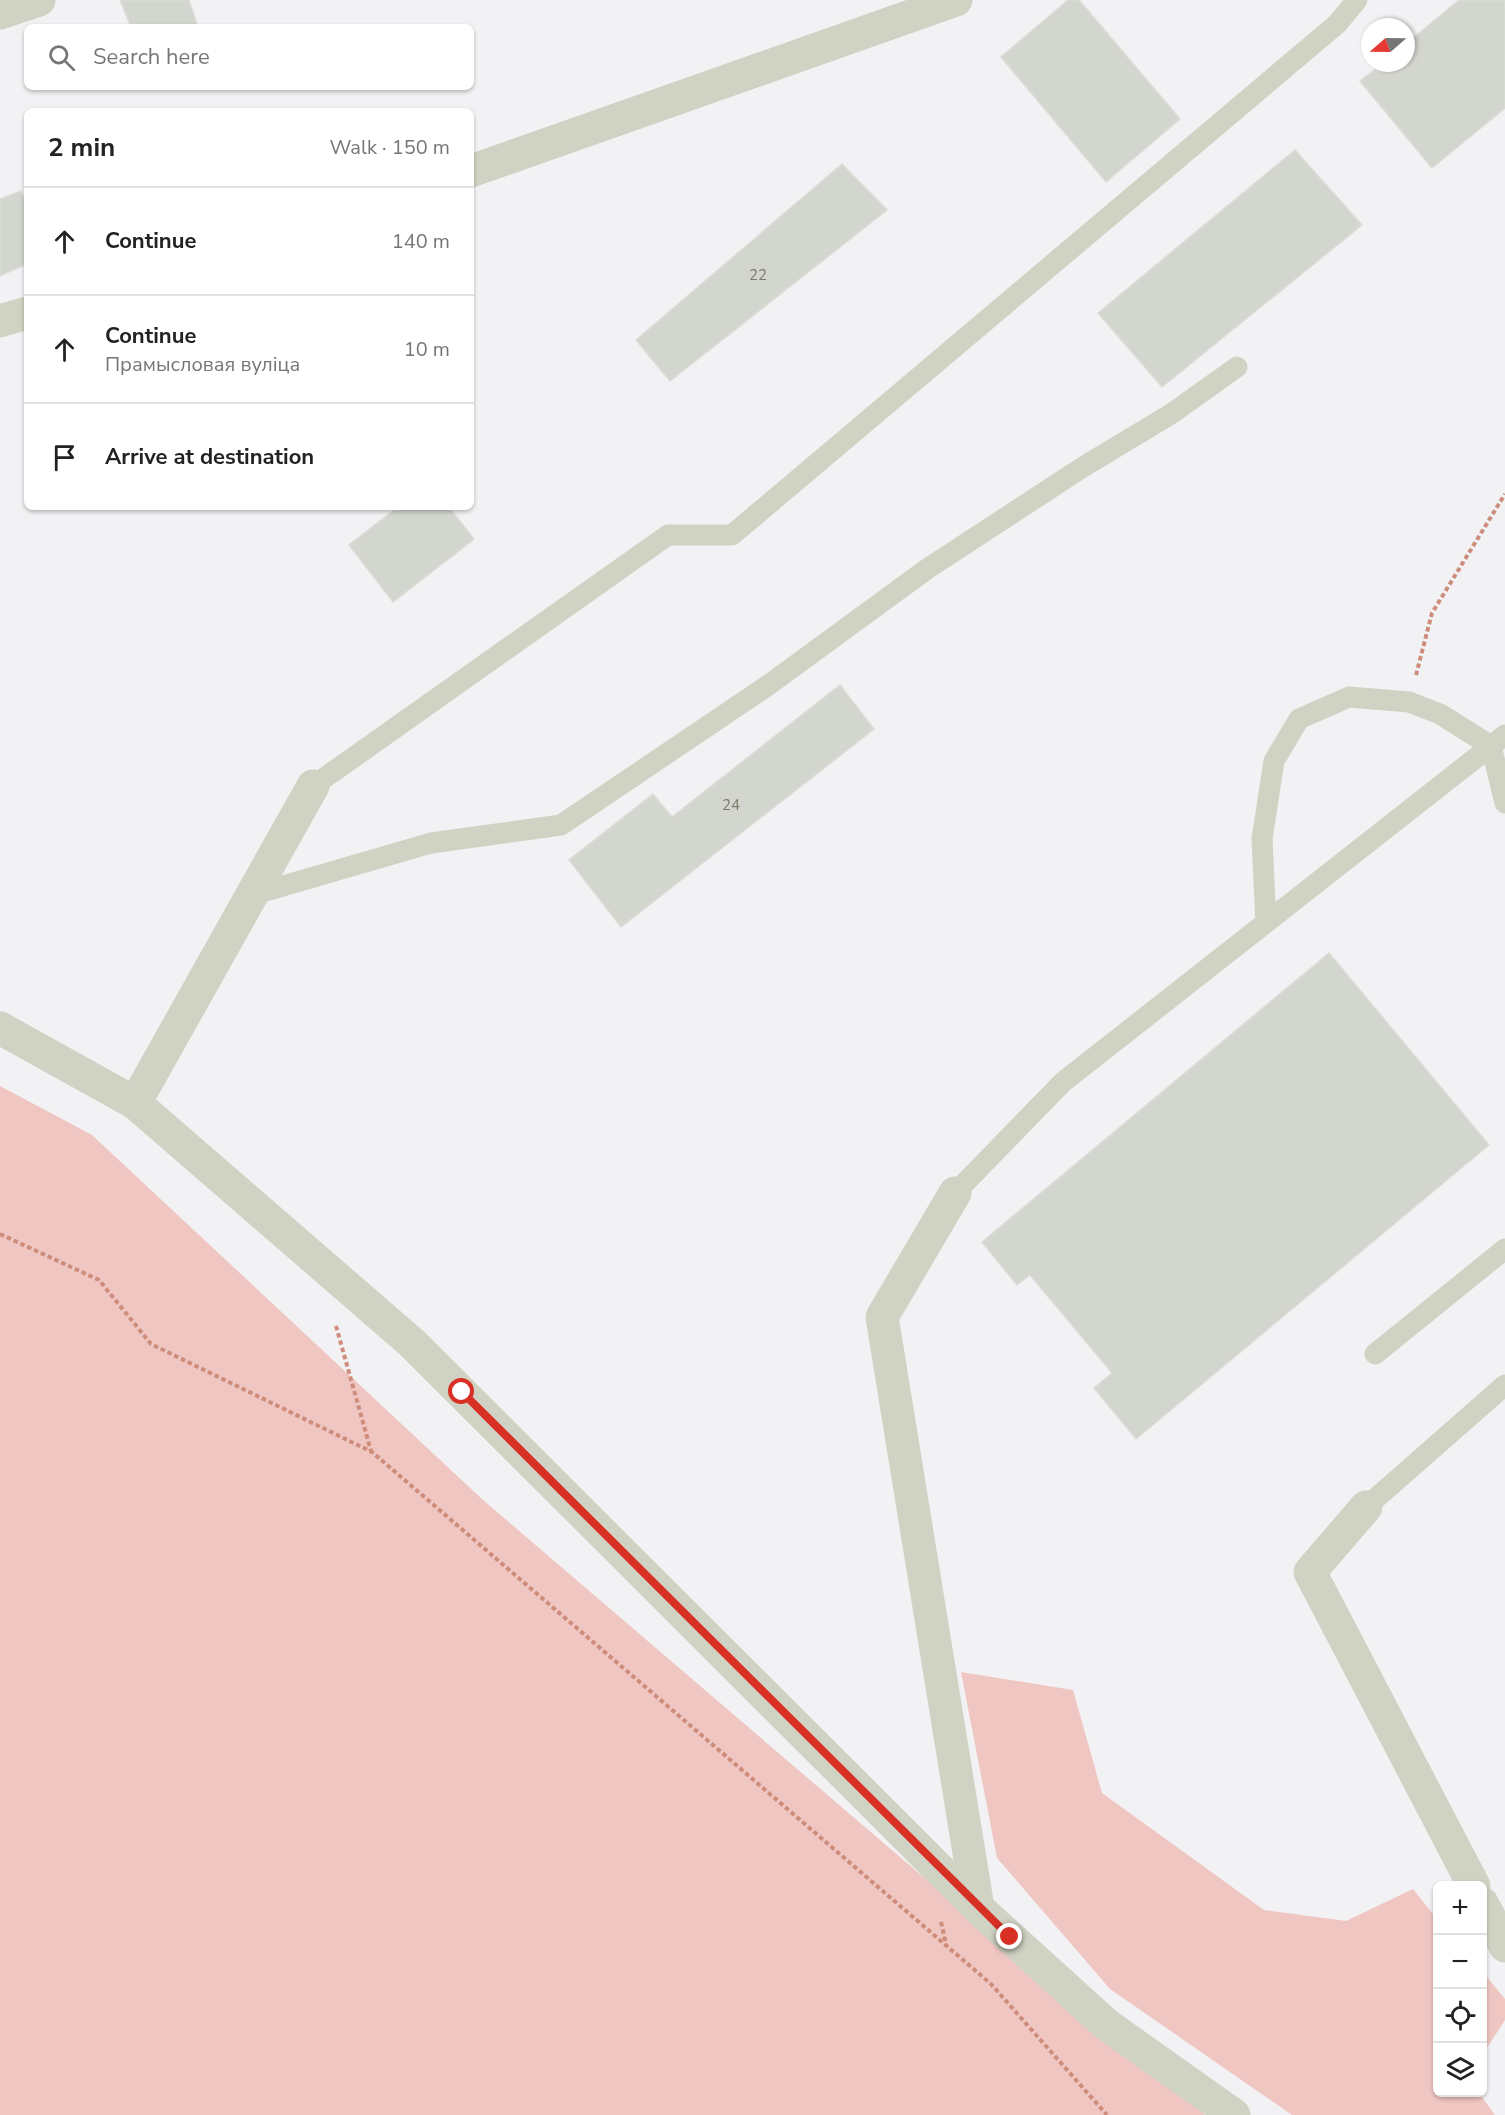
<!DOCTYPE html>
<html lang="en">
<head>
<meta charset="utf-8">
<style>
	:root { --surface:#fff; --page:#f6f6f6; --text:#222; --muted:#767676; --line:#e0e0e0 }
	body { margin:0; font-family:"Nunito Sans",sans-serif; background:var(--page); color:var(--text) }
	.controls { position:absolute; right:18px; bottom:18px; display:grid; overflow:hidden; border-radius:9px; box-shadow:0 2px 4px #0004 }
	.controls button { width:54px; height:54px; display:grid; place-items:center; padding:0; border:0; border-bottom:2px solid var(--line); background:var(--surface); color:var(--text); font:30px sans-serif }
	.compass { position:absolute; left:1361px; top:18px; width:54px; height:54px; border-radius:50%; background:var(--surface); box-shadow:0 2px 4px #0004; rotate:250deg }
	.stop { position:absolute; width:18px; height:18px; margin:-14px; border:4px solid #d93025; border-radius:50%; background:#fff }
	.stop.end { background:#d93025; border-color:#fff; box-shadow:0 2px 6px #0008 }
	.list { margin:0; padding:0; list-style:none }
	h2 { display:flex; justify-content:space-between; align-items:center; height:78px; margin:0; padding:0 24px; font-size:26px }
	h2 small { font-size:20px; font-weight:400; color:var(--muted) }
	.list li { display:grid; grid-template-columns:39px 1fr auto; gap:18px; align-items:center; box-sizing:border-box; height:108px; padding:0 24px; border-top:2px solid var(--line) }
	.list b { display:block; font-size:22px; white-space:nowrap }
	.list p { margin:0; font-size:20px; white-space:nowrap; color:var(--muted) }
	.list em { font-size:20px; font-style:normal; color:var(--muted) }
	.icon { flex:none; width:33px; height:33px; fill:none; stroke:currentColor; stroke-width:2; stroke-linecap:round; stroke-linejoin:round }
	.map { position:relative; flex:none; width:1505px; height:2115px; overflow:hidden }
	.search { position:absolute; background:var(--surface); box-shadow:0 2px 4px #0004; left:24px; top:24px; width:450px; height:66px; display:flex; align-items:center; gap:15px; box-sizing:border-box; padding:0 21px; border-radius:9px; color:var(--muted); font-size:22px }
	.panel { position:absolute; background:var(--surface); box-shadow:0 2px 4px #0004; left:24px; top:108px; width:450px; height:402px; border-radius:9px }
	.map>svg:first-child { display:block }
	.green { fill:#f0c6c2 }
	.building { fill:#d3d6ce; stroke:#daddd6; stroke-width:1.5 }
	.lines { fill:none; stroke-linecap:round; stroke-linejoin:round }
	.path { stroke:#ce8c7a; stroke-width:4; stroke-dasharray:4.5 3; stroke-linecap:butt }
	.lane { stroke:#d0d3c3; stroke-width:21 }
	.street { stroke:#d0d3c3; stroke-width:33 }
	.route { stroke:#d93025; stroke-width:8 }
	.labels { text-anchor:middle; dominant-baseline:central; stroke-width:4.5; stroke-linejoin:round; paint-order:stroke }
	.number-label { font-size:15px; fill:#797d6a }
</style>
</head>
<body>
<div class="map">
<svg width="1505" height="2115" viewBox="0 0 1505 2115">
	<rect width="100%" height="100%" fill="#f2f2f4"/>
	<path class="green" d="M0 1086 92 1135 483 1500 1102 2030 1205 2115H0Z
		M961 1672 1073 1690 1102 1793 1264 1910 1346 1921 1413 1889 1437 1919 1438 2092 1479 2093 1495 2115H1292L1110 1989 997 1858Z
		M1483 1972 1505 1999V2020L1483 2054Z"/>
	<path class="building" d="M120 0H189L198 27H131Z
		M1068 0H1079L1180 119 1106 182 1001 57Z
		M1459 0H1505V108L1432 168 1360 81 1383 63H1406V44Z
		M1295 150 1362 225 1162 387 1098 313Z
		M842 164 887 210 670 381 636 340Z
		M21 191 27 208V264L0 276V199Z
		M398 507H449L474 539 393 602 349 545Z
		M840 685 874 729 621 927 569 860 653 794 672 817Z
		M1329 953 1489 1145 1136 1439 1094 1388 1112 1373 1030 1275 1017 1285 982 1242Z"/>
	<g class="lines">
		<path class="path" d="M1416 675 1432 613 1505 494
			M0 1234 99 1280 151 1344 372 1452 991 1984 1107 2115
			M336 1326 371 1451
			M941 1922 946 1944"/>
		<path class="lane" d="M313 786 668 535H732L1337 24 1357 0
			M252 895 431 843 561 825 767 686 927 569 1083 467 1171 414 1237 367
			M1266 923 1262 839 1274 761 1299 719 1349 697 1409 702 1440 714 1491 746 1505 803
			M955 1193 1063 1082 1505 735
			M1375 1354 1505 1249
			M1366 1507 1505 1385"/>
		<path class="street" d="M0 13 39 0
			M471 171 956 0
			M0 321 27 313
			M0 1028 135 1103 412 1343 978 1908 1107 2025 1234 2115
			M135 1103 313 786
			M955 1193 882 1317 978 1908
			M1366 1507 1310 1572 1474 1886
			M1482 1903 1505 1946"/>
	</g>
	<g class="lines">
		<path class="route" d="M462 1392 1010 1937"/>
	</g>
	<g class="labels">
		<g class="number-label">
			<text x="758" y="275">22</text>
			<text x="731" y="805">24</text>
		</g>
	</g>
</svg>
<div class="controls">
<button>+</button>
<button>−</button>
<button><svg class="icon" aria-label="locate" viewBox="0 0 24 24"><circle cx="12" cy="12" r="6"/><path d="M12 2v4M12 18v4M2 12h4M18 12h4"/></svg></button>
<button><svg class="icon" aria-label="layers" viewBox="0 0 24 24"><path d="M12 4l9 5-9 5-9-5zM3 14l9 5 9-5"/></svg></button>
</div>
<svg class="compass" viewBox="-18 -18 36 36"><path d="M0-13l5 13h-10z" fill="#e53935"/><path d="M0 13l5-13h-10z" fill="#767676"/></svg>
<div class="stop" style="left:462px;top:1392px"></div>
<div class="stop end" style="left:1010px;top:1937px"></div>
<div class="search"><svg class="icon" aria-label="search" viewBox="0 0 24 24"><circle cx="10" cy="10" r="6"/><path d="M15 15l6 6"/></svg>Search here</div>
<section class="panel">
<h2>2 min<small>Walk · 150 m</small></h2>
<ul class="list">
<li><svg class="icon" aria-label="ahead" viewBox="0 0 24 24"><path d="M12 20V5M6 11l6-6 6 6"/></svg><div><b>Continue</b></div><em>140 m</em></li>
<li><svg class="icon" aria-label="ahead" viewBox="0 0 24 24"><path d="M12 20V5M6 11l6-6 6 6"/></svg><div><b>Continue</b><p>Прамысловая вуліца</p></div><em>10 m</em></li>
<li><svg class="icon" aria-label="arrive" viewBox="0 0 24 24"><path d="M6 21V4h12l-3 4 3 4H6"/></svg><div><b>Arrive at destination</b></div></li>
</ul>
</section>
</div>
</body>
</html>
